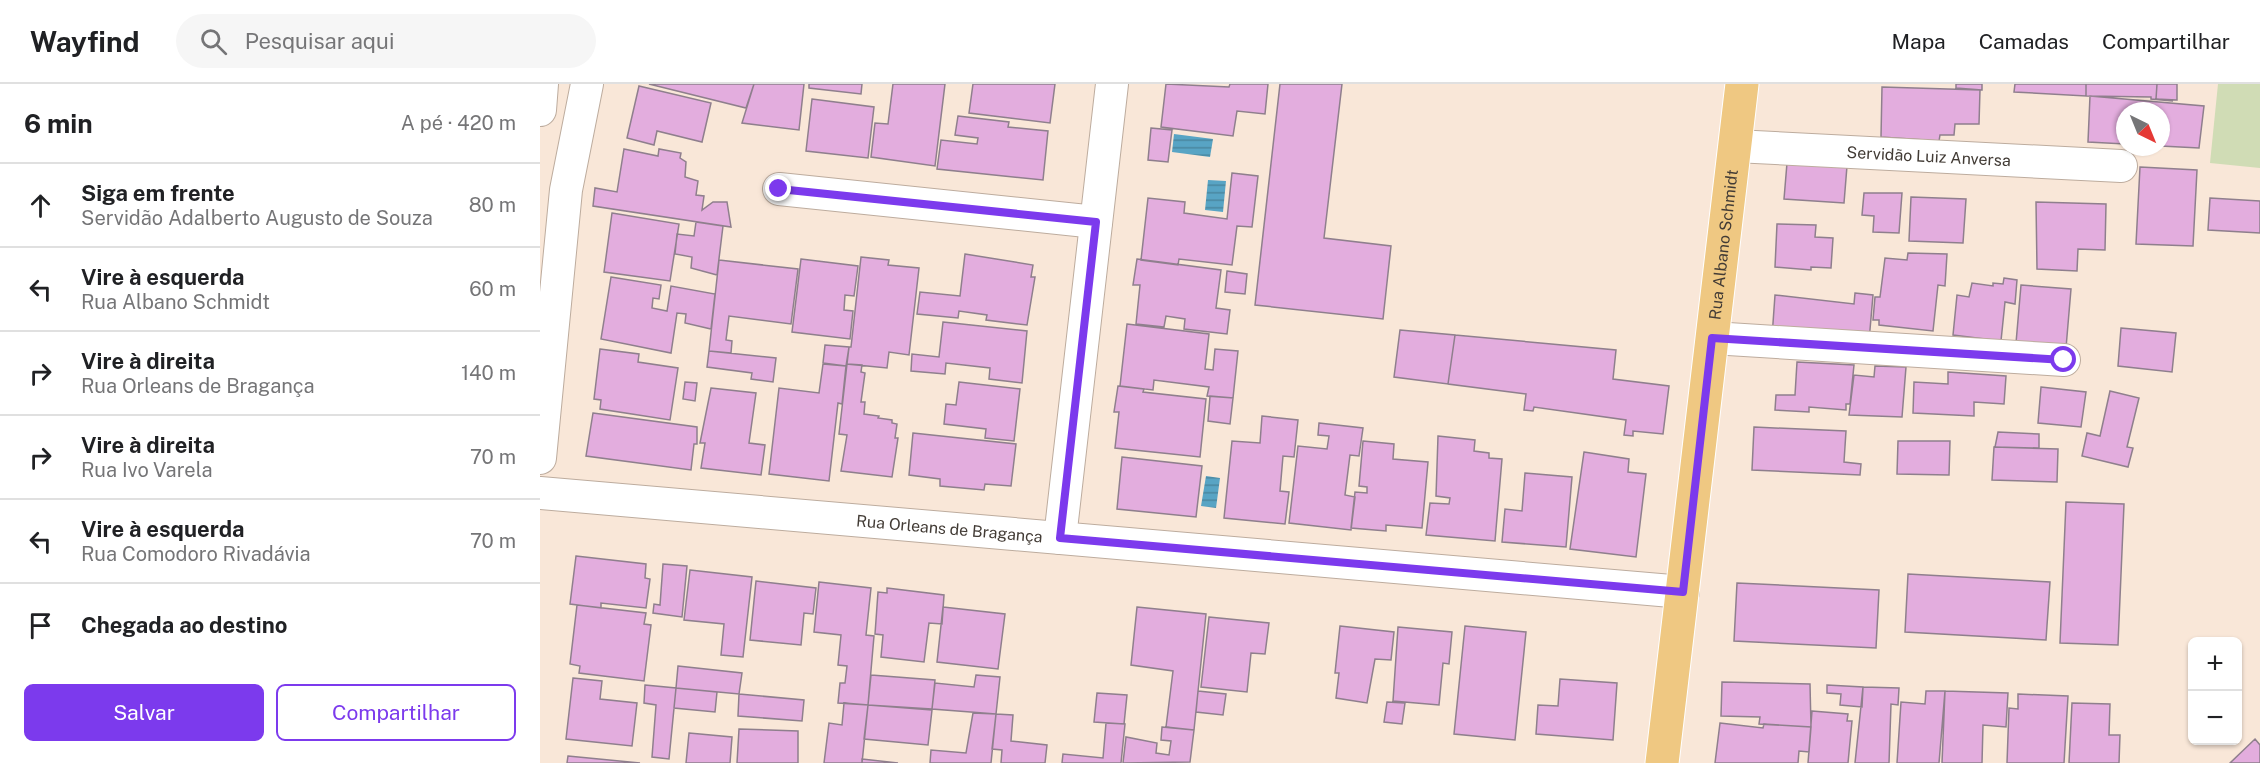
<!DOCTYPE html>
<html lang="pt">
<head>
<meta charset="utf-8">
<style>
	:root { --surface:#fff; --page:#f6f6f6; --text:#202124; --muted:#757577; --line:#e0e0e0; --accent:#7c3aed }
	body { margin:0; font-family:"Public Sans",sans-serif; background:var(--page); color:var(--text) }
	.controls { position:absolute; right:18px; bottom:18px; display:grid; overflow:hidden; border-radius:9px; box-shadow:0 2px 4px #0004 }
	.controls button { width:54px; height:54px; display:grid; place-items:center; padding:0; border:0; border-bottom:2px solid var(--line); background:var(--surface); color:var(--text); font:30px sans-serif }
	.compass { position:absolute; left:1576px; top:18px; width:54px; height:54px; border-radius:50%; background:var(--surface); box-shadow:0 2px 4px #0004; rotate:137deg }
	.stop { position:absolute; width:18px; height:18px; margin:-14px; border:4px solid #7c3aed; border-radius:50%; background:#fff }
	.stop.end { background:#7c3aed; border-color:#fff; box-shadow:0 2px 6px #0008 }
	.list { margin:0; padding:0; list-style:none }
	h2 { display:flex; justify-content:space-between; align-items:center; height:78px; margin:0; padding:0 24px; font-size:26px }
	h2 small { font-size:20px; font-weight:400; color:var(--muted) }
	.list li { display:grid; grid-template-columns:39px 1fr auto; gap:18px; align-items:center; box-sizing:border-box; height:84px; padding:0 24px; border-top:2px solid var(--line) }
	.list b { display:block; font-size:22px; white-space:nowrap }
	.list p { margin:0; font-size:20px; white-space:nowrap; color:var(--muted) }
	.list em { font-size:20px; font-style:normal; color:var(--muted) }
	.actions { display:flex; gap:12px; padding:18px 24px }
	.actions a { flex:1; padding:14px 0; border:2px solid var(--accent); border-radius:9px; text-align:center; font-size:21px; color:var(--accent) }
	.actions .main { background:var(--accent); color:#fff }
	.icon { flex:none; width:33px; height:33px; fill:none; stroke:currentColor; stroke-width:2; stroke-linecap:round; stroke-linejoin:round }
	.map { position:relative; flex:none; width:1720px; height:679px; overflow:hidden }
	header { display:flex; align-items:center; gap:36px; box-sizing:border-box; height:84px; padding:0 30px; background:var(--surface); border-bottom:2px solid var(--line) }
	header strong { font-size:28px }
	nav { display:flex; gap:33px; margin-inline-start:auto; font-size:21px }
	.search { width:420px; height:54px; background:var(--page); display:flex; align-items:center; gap:15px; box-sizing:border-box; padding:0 21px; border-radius:33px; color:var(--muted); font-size:22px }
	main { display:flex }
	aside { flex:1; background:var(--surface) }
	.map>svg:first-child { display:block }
	.park { fill:#d0dcb5 }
	.water { fill:url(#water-rules) }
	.building { fill:#e3adde; stroke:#8f7f8d; stroke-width:1.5 }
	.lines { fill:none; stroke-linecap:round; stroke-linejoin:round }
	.street-casing { stroke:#bdac9e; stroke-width:34 }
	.primary-casing { stroke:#fff; stroke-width:35 }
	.street { stroke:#fff; stroke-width:32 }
	.primary { stroke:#efc882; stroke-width:33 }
	.route { stroke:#7c3aed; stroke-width:8 }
	.labels { text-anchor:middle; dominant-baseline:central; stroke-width:4.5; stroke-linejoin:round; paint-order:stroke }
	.street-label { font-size:16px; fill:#423b35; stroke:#f9e7d8 }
</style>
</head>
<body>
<header>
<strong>Wayfind</strong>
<div class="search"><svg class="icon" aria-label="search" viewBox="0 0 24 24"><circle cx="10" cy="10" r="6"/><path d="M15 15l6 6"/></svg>Pesquisar aqui</div>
<nav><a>Mapa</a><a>Camadas</a><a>Compartilhar</a></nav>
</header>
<main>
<aside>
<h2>6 min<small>A pé · 420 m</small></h2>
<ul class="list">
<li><svg class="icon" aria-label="ahead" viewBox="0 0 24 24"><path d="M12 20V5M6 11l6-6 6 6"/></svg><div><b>Siga em frente</b><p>Servidão Adalberto Augusto de Souza</p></div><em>80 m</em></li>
<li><svg class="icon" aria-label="left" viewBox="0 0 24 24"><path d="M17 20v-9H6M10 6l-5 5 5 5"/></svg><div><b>Vire à esquerda</b><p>Rua Albano Schmidt</p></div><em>60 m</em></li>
<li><svg class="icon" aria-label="right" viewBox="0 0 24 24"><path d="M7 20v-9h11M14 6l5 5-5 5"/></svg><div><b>Vire à direita</b><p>Rua Orleans de Bragança</p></div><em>140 m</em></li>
<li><svg class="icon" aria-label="right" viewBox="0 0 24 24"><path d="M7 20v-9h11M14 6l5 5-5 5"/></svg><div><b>Vire à direita</b><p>Rua Ivo Varela</p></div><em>70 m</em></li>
<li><svg class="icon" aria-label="left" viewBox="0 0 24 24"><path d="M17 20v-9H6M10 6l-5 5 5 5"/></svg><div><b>Vire à esquerda</b><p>Rua Comodoro Rivadávia</p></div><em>70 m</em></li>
<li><svg class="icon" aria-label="arrive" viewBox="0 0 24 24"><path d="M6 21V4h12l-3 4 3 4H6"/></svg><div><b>Chegada ao destino</b></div></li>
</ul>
<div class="actions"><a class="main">Salvar</a><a>Compartilhar</a></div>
</aside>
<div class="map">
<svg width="1720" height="679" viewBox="0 0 1720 679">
	<defs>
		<pattern id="water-rules" width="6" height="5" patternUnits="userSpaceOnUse" patternTransform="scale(1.5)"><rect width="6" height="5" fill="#58a4c4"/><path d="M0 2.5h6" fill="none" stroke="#4a87a0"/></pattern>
	</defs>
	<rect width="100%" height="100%" fill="#f9e7d8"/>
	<path class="park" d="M1678 0H1720V84L1670 79Z"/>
	<path class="water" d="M634 50 673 55 670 73 632 68Z
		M668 96 686 97 683 128 665 126Z
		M666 392 680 394 676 424 661 422Z"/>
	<path class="building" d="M109 0H214L206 24Z
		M214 0H264L259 46 202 39Z
		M269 0H322L321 10 269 4Z
		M353 0H405L395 82 331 73 335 39 348 40Z
		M433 0H515L510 39 429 29Z
		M626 0 689 3 690 0H728L725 30 697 27 693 52 621 43Z
		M740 0H802L784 154 851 162 843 235 715 221Z
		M1416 0H1442V6L1416 4Z
		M1475 0H1546V12L1474 8Z
		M1546 0H1617L1616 15 1633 17 1611 15V13L1546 12Z
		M1617 0H1637V16L1616 15Z
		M99 2 171 19 162 58 117 47 114 61 87 54Z
		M1342 3 1440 6 1439 40H1415L1414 51H1400L1399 57 1341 53Z
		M1550 12 1664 22 1659 64 1621 62V27H1585V60L1548 58Z
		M272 15 334 23 328 74 266 67Z
		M418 32 469 38 468 43 508 47 503 96 397 85 401 56 437 60 438 54 415 51Z
		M611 44 632 46 628 78 608 76Z
		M84 65 118 72 119 65 141 69 140 74 146 78 145 93 158 97 156 111 164 112 162 126 173 118H187L191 143 53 122 55 104 77 108Z
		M1247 79 1307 82 1304 119 1244 115Z
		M1600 83 1657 86 1653 162 1596 160Z
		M692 89 718 92 712 143 697 142 692 181 639 175 638 181 601 176 608 114 645 118 644 129 687 135Z
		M1324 109H1362L1359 149 1333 148 1334 132 1322 131Z
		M1371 113 1426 115 1423 159 1369 157Z
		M1670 114 1720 117V149L1668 146Z
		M1496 118 1566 120 1565 166 1538 165 1537 187 1497 185Z
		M72 129 139 140 130 197 64 188Z
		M156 138 183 142 177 191 151 184 152 173 135 170 137 150 154 152Z
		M1237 140 1276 141 1275 153 1293 154 1291 184 1271 183V186L1235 183Z
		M1368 169 1407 170 1405 202 1398 201 1393 247 1339 241V236H1333L1335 213H1340L1345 174 1367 176Z
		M425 170 493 181 491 193H495L487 241 446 236 447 231 419 227 418 234 377 230 380 208 420 212Z
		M321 173 349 176 348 181 379 184 369 271 349 268 347 284 307 280 309 263H311Z
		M261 175 318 182 314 212 305 211 304 226 313 227 310 255 252 248Z
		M597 175 681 186 676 224 690 226 687 250 644 245 645 235 626 232 624 243 596 240 600 201H593Z
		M179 176 258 185 251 240 189 232 186 256 192 257 191 269 169 267Z
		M687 187 707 190 705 210 685 208Z
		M71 193 121 201 119 215 113 214 112 224 127 227 131 202 175 210 171 245 145 239 146 230 137 229 131 269 61 255Z
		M1464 194 1477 196 1475 220 1465 218 1461 257 1413 251 1417 211 1429 213 1432 199 1453 202V199L1463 200Z
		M1481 201 1531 205 1526 264 1476 259Z
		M1315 209 1333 211 1329 257 1232 253 1235 211 1314 220Z
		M403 238 487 247 482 299 449 295 450 284 406 279 405 290 371 287 372 270 399 273Z
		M587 240 669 250 665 285 673 286 675 265 698 267 693 314 667 312 669 303 614 296 613 306 580 302Z
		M1581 244 1636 249 1632 288 1578 282Z
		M860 246 915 251 908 300 854 293Z
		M915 251 1076 266 1073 295 1129 302 1123 350 1093 347V352L1084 351 1086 336 994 323 993 327 984 326 986 310 908 300Z
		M285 261 309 263 306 282 283 279Z
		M60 265 99 270 98 278 138 284 130 336 60 325 61 316 54 315Z
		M169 267 236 274 233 298 211 295 212 289 167 283Z
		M1257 278 1314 281 1310 320H1306V326L1269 323V328L1235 326 1236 311H1255Z
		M283 280 306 282 302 320 298 319 289 397 229 390 239 304 279 309Z
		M307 280 322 281 321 288 325 289 321 318H325L324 330 339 332 338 334 352 336V339L357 340 355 354H358L352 393 301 387 307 351 299 350Z
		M1335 282 1366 283 1362 333 1309 331 1314 291 1334 293Z
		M1408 288 1466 292 1464 320 1434 318V332L1373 329 1374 298 1408 300Z
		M145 298 157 299 155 317 143 315Z
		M419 298 480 305 474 357 445 354 446 345 404 340 406 320 416 321Z
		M578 302 604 305 603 308 666 315 660 373 575 364 579 328H574Z
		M1501 303 1546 308 1541 343 1498 339Z
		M171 304 216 309 209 359 225 361 221 391 161 384 165 359H160Z
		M1570 307 1599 314 1587 363 1593 364 1588 383 1542 372 1547 349 1560 352Z
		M670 312 693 314 690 340 668 337Z
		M53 329 157 343V360H154L151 386 46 372Z
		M722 332 758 336 754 373 743 372 740 407 749 408 745 440 684 434 692 357 720 359Z
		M779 339 823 344 819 372 810 371 805 411 815 413 811 446 749 439 758 362 787 365 789 352 778 351Z
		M1214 343 1306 347 1304 378 1321 380 1320 391 1212 386Z
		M1458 348 1499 350V364L1455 363Z
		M373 349 476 360 471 402 445 400 444 406 400 402V395L369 391Z
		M898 352 935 356 934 367 949 369V374L962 375 955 457 886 451 890 419 909 420 910 414 896 412Z
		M823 357 854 360 853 375 888 378 882 444 846 441V447L811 444 815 408 827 409V403L819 402Z
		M1358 357H1410L1409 391 1357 390Z
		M1454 363 1518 365 1517 398 1452 396Z
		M1044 368 1089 375 1088 388 1106 390 1096 473 1030 465Z
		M582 373 662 382 656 433 577 425Z
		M985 389 1032 393 1026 463 962 458 965 425 982 427Z
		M1526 418 1584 420 1578 561 1520 559Z
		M36 472 106 480 105 494 110 495 106 524 61 519V524L30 520Z
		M123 480 147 482 142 533 113 529 114 520 120 521Z
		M150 486 212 493 203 573 181 571 184 540 144 536Z
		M1368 490 1510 498 1506 556 1365 548Z
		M216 497 276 504 273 530 264 529 261 561 210 556Z
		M279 498 331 504 326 551 334 552 328 621 298 619 300 599H305L307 582 298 581 301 551 274 548Z
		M1197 499 1339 506 1336 564 1194 557Z
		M347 504 404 511 402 540 389 539 384 578 341 573 343 551 335 550 338 508 347 509Z
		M37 521 106 529 104 540 111 541 104 597 39 589 40 582 30 580Z
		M403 523 465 530 458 585 397 578Z
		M597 523 666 530 654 646 626 643 633 587 591 581Z
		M669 533 729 539 725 570 711 569 707 608 661 603Z
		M800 542 854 548 851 576 835 575 827 619 796 614 799 589H795Z
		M925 542 986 548 975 656 914 650Z
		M858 543 912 548 909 580 903 579 899 621 853 617Z
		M138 582 202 589 199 610 136 604Z
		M331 591 395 596 392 625 328 621Z
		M436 591 460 593 456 630 392 625 395 599 434 603Z
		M33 594 62 597 60 615 97 619 92 662 26 655Z
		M1020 595 1077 599 1073 656 996 650 998 621 1018 622Z
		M1182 598 1270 600 1271 643 1219 640 1220 633 1181 632Z
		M105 601 136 604 129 675 112 673 116 621 104 619Z
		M1287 601 1323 603 1322 623 1300 621 1301 610 1287 609Z
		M1323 603 1359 604 1358 621 1351 620 1349 679H1315Z
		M136 604 177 608 175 628 134 624Z
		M658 607 686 610 683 631 656 628Z
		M1386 607H1405L1399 679H1357L1361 618 1385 620Z
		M1405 607 1468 609 1466 643 1443 641 1442 679H1402Z
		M557 609 587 611 584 640 554 638Z
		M199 610 264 616 262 637 198 632Z
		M1478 610 1528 612 1524 679H1467L1469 624 1478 625Z
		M847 618 865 619 862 640 844 638Z
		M304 619 328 621 322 679H284L289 639 302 641Z
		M1532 619 1570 620 1569 651H1580L1579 679H1529Z
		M328 621 392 626 388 661 324 655Z
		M1272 627 1308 630 1307 637H1312L1308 679H1268Z
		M433 629 456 630 451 679H390L391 666 426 669Z
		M456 630 473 631 471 657 507 661 505 679H461L462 666 452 665Z
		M566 639 585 640 581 679H522L523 670 563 674Z
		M1180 639 1223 644 1224 640 1271 643 1269 668 1259 667 1258 679H1175Z
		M622 643 654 646 650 678 583 679 586 653 617 659 616 669 629 671 631 657 621 656Z
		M199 645 258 647V679H197Z
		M149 649 192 653 190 679H146Z
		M1715 655 1720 661V679H1690Z
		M28 672 100 679H27Z
		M322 675 358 679H322Z"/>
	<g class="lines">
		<defs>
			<g id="street">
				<path d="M0 26 2 0"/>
				<path id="s1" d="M1195 62 1581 82"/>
				<path d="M239 105 556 138"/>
				<path d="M1172 254 1524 276"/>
				<path d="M0 374 26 106 47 0"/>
				<path id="s2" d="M0 409 1143 508"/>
				<path d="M520 454 572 0"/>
			</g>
			<g id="primary">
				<path id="s3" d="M1122 679 1202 0"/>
			</g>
		</defs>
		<use href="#street" class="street-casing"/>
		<use href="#primary" class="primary-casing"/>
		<use href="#street" class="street"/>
		<use href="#primary" class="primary"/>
	</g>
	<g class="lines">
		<path class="route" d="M239 105 556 138 520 454 1143 508 1172 254 1524 276"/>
	</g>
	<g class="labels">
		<g class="street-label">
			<text stroke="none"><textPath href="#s1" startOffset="194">Servidão Luiz Anversa</textPath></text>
			<text stroke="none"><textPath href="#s3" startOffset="522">Rua Albano Schmidt</textPath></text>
			<text stroke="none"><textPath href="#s2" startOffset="411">Rua Orleans de Bragança</textPath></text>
		</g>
	</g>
</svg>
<div class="controls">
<button>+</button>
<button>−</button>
</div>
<svg class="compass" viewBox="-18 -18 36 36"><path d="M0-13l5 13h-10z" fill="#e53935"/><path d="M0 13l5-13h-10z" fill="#757577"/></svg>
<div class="stop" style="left:1524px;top:276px"></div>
<div class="stop end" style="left:239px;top:105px"></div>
</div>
</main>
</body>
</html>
